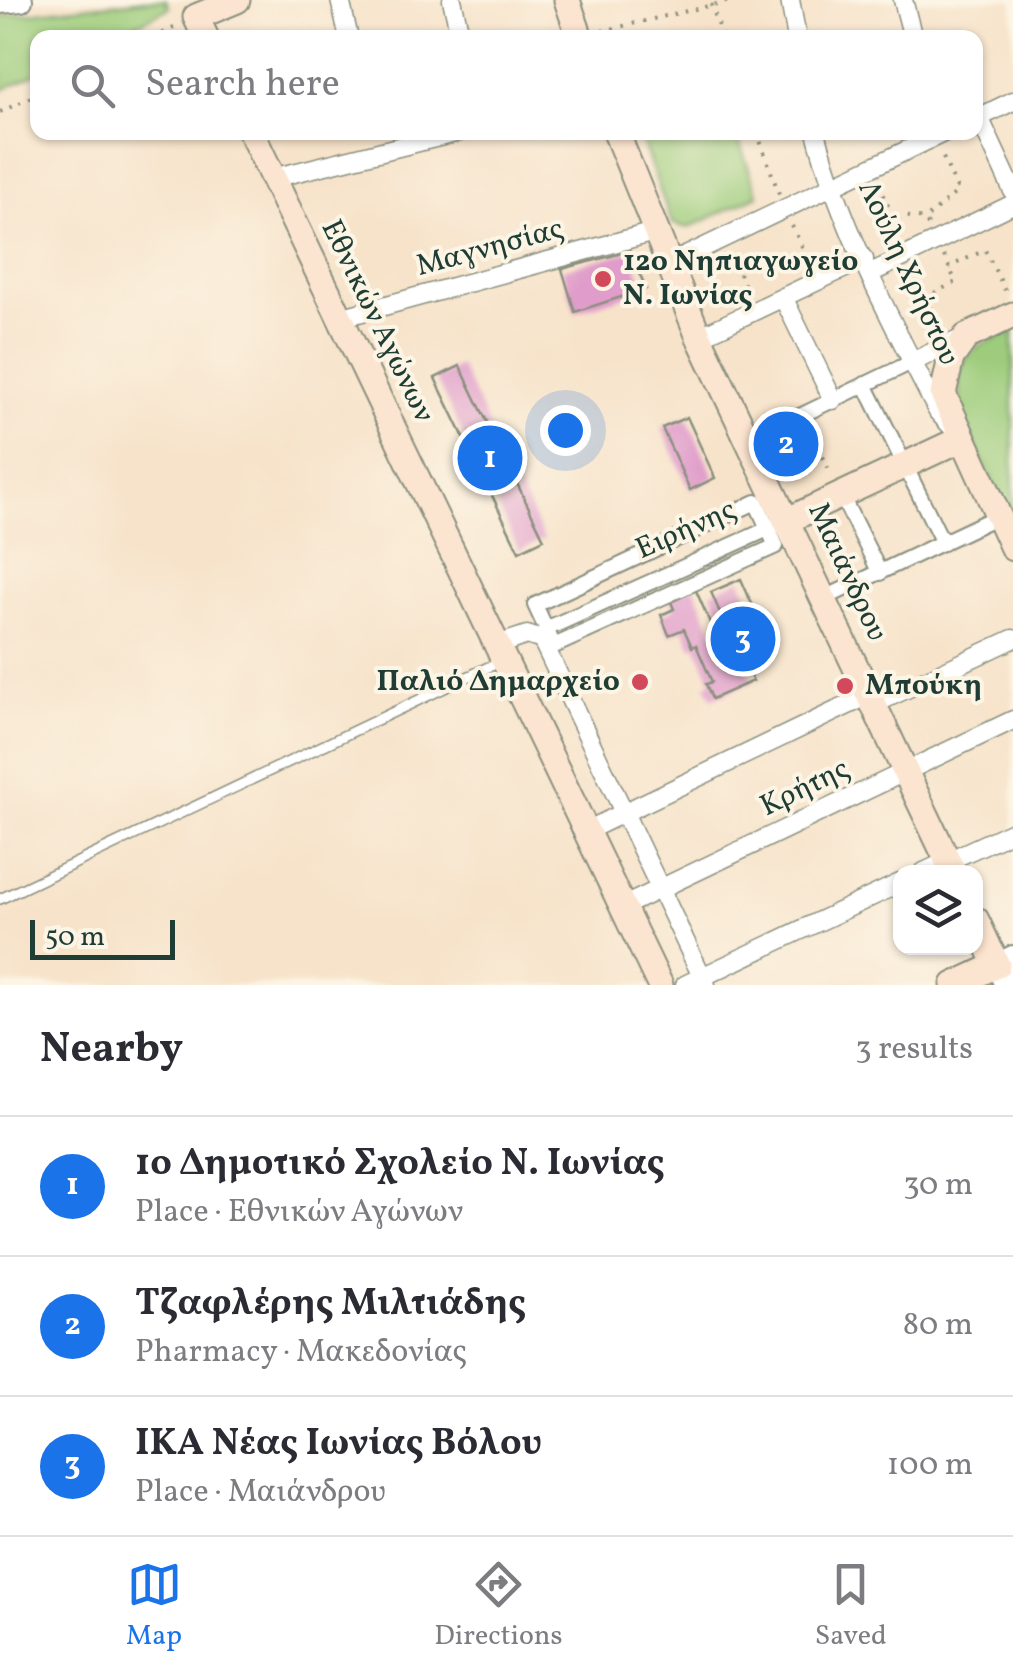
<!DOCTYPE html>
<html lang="en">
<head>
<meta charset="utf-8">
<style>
	:root { --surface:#fff; --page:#f7f7f7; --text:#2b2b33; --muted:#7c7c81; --line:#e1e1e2; --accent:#1a73e8 }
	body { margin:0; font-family:Vollkorn,serif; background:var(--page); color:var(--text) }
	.controls { position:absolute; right:30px; bottom:30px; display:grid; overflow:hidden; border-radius:20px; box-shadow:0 2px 8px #0004 }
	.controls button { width:90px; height:90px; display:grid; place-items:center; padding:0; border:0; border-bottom:2px solid var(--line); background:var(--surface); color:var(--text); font:50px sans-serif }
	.scale { position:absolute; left:30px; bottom:25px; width:145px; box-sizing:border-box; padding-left:10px; border:5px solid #1f3d34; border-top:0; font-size:28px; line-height:35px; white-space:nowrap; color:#1f3d34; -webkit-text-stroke:8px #fcf5e5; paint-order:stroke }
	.you { position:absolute; left:565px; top:430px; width:35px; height:35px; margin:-25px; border:8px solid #fff; border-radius:50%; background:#1a73e8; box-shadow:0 0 0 15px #1a73e833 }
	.badge { display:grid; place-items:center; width:65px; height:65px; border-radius:50%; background:var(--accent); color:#fff; font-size:32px; font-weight:700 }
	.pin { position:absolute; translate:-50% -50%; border:5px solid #fff; box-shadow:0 2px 10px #0006 }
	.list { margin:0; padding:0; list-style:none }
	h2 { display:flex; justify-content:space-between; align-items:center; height:130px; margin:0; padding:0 40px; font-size:42px }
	h2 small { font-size:32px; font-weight:400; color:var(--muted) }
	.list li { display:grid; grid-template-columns:65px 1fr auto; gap:30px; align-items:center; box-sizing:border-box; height:140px; padding:0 40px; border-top:2px solid var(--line) }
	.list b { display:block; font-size:38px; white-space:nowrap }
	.list p { margin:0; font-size:32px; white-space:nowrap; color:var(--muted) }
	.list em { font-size:32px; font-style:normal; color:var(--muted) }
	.icon { flex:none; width:55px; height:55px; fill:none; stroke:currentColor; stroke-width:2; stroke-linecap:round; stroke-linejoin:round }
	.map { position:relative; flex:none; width:1013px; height:985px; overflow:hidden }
	.search { position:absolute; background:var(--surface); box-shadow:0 2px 8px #0004; left:30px; right:30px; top:30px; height:110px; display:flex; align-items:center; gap:25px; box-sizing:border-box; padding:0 35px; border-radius:20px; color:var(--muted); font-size:38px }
	.sheet { height:550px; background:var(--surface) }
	nav { display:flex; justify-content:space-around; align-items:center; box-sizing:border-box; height:140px; border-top:2px solid var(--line); background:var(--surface); font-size:28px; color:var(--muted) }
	nav a { display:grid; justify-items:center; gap:5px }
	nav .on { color:var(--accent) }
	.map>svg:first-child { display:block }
	.green { fill:#9dcc7b; stroke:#5e8458; stroke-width:2.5 }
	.building { fill:#e09cca }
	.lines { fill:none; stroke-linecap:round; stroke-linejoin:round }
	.service-casing { stroke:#8b907f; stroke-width:12 }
	.pedestrian-casing { stroke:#8b907f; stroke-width:18 }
	.minor-casing { stroke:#8b907f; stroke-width:21 }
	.tertiary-casing { stroke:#8b907f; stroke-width:26 }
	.secondary-casing { stroke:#8b907f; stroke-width:29 }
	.path { stroke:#8b907f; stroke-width:4; stroke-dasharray:2.5 8; stroke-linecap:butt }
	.service { stroke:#fff; stroke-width:9 }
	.pedestrian { stroke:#fff; stroke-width:14 }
	.minor { stroke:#fff; stroke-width:18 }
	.tertiary { stroke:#fff; stroke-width:22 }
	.secondary { stroke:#fce5d0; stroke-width:25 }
	.poi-dot { fill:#d1495b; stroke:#fcf5e5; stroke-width:4 }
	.labels { text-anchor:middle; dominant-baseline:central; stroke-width:8; stroke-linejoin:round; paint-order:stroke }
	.street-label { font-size:30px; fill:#1f3d34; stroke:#fcf5e5 }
	.poi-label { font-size:30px; font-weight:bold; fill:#1f3d34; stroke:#fcf5e5; text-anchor:start }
</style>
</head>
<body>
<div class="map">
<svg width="1013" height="985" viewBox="0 0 1013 985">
	<rect width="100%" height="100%" fill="#fcf5e5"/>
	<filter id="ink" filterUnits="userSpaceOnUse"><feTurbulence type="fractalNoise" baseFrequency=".01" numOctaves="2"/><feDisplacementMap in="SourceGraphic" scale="20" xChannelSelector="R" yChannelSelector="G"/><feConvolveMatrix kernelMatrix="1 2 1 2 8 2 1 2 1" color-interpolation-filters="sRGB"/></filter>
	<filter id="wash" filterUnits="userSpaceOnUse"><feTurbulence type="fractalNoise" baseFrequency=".0048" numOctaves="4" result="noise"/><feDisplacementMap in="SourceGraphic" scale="40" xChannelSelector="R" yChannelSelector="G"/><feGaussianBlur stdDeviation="2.25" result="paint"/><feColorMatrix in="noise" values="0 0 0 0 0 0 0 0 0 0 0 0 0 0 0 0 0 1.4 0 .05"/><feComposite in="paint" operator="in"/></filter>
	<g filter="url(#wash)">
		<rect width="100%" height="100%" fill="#f7e3ca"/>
		<path class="green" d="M148 0H166L169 8 111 37 38 38 37 73 0 91V16Z
			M639 133H736L758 195 688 228 672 223Z
			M1013 331V521C995 483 933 388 971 353 981 342 999 337 1013 331Z"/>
		<g id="blocks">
			<path class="building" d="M630 251 646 289 575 312 562 269Z
				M460 366 544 539 519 551 435 378Z
				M687 417 715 478 690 490 662 428Z
				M741 579 767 638 739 650 753 681 712 699 706 684 712 682 696 645 692 647 684 629 669 635 661 615 674 609 669 597 694 586 718 641 730 636 711 592Z"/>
		</g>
	</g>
	<g filter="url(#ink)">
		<use href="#blocks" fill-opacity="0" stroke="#8b907f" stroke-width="2.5"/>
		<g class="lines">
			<defs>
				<path id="service" d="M0 899 501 661"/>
				<path id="pedestrian" d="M865 384 943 543
					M748 441 912 362
					M841 495 880 573
					M756 502 776 546 554 646 535 605Z
					M823 599 998 516
					M546 629 777 525"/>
				<path id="minor" d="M340 0 349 38
					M452 0 461 38
					M790 0 797 38
					M903 0 913 38
					M979 117 1013 191
					M976 119 1013 101
					M816 132C842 230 892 322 938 412L951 426
					M273 178 459 132
					M667 265 945 132
					M871 273 1013 204
					M783 297 833 400
					M340 318 654 232
					M699 337 864 259
					M912 362 965 337
					M497 645 527 635 542 640 706 985
					M874 704 1013 639
					M586 831 869 695
					M924 872 1013 831
					M622 907 1013 720
					M685 985 900 883"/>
				<path id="tertiary" d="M0 2 21 0
					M1006 985 997 965 1013 957"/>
				<path id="secondary" d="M567 0 580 38
					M206 38 196 17 237 0
					M251 132 660 985
					M616 132 699 337 953 872
					M1013 315 966 337 951 358 943 394 1013 548
					M786 521 961 439
					M954 985 997 965 976 920"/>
			</defs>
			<use href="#service" class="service-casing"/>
			<use href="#pedestrian" class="pedestrian-casing"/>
			<use href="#minor" class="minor-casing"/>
			<use href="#tertiary" class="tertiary-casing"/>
			<use href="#secondary" class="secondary-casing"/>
			<path class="path" d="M711 4 723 38
				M602 31 734 0
				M153 38 176 27
				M0 112 38 94
				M757 132 779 194
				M878 185 895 220 903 216 925 219
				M928 225 925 219 958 191 941 153
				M792 226 812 267
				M730 254 749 295
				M944 256 949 267 985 250 1007 294
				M940 327 926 297 956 282 949 267
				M810 428 831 474"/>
			<use href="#service" class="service"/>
			<use href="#pedestrian" class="pedestrian"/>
			<use href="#minor" class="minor"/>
			<use href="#tertiary" class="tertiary"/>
			<use href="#secondary" class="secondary"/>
		</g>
	</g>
	<g class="poi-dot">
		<circle cx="603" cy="279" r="10"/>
		<circle cx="640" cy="682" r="10"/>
		<circle cx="845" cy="686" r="10"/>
	</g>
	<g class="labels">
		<g class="street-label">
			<text transform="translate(490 248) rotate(-15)">Μαγνησίας</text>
			<text transform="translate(908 273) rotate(65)">Λούλη Χρήστου</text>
			<text transform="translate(377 321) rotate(64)">Εθνικών Αγώνων</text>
			<text transform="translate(686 530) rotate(-24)">Ειρήνης</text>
			<text transform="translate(847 572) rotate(65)">Μαιάνδρου</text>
			<text transform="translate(805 788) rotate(-26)">Κρήτης</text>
		</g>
		<g class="poi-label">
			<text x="623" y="262">12ο Νηπιαγωγείο<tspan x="623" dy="34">Ν. Ιωνίας</tspan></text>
			<text x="620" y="682" text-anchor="end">Παλιό Δημαρχείο</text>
			<text x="865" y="686">Μπούκη</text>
		</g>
	</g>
</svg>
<div class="controls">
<button><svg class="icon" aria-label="layers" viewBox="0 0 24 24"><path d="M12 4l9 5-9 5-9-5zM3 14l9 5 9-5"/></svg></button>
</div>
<div class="scale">50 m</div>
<div class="you"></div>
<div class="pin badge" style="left:490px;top:458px">1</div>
<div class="pin badge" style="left:786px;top:444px">2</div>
<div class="pin badge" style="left:743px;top:639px">3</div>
<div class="search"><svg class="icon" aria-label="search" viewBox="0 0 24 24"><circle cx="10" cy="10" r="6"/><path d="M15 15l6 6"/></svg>Search here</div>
</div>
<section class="sheet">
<h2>Nearby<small>3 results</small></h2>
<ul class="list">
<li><span class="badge">1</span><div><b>1ο Δημοτικό Σχολείο Ν. Ιωνίας</b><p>Place · Εθνικών Αγώνων</p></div><em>30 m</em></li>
<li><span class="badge">2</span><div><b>Τζαφλέρης Μιλτιάδης</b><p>Pharmacy · Μακεδονίας</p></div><em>80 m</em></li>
<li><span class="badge">3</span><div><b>ΙΚΑ Νέας Ιωνίας Βόλου</b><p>Place · Μαιάνδρου</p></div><em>100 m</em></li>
</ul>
</section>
<nav>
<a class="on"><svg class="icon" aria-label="map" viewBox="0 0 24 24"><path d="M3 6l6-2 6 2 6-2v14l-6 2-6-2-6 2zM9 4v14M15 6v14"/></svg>Map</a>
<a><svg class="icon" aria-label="directions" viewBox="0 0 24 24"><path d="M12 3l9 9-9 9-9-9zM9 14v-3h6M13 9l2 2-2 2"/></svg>Directions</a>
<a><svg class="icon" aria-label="saved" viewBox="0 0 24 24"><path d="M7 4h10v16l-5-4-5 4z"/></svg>Saved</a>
</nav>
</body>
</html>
